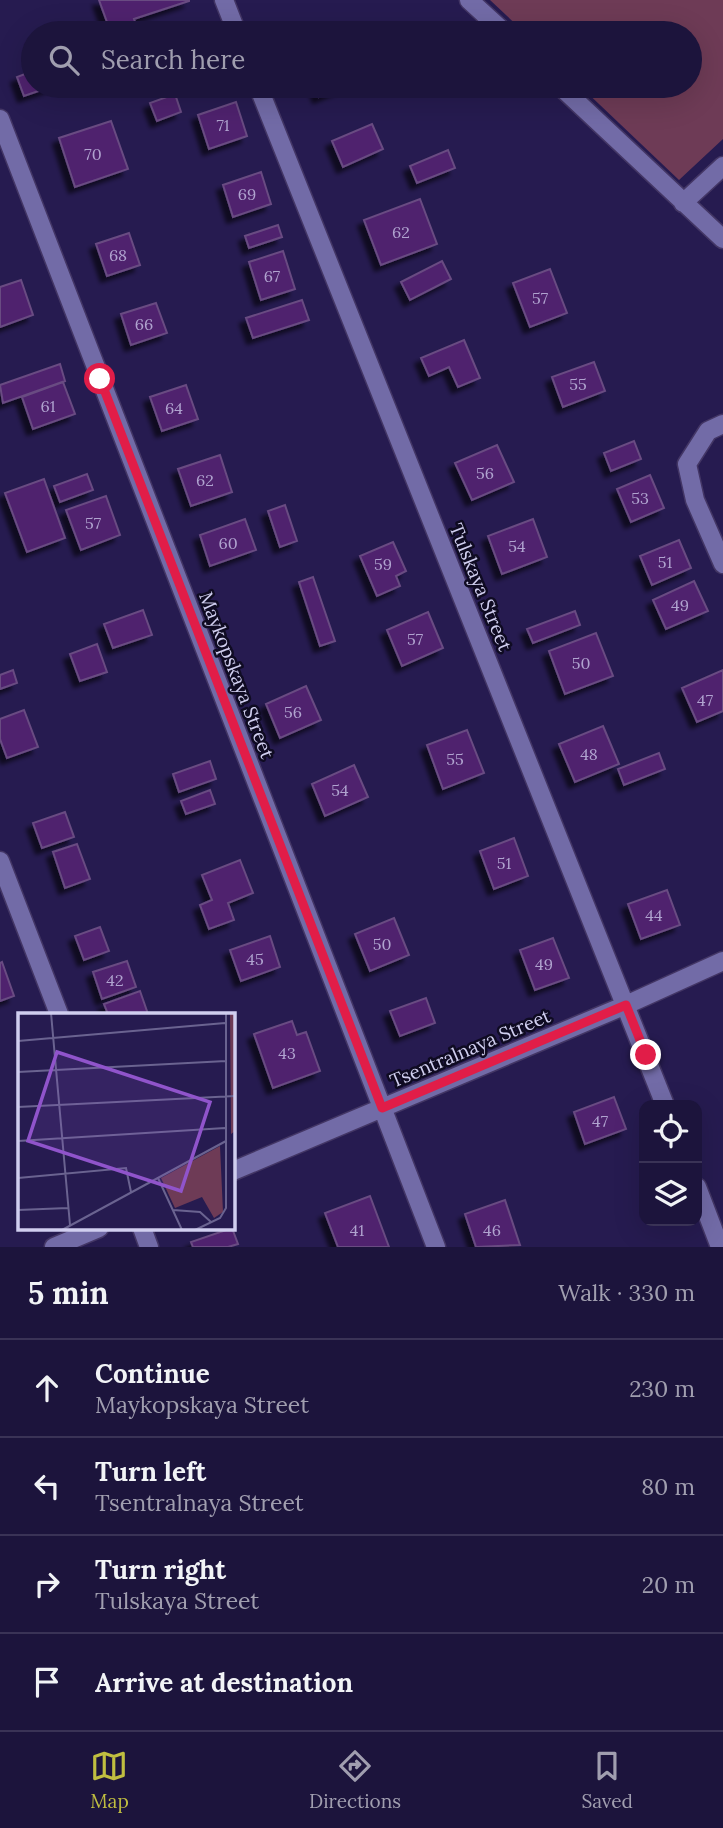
<!DOCTYPE html>
<html lang="en">
<head>
<meta charset="utf-8">
<style>
	:root { --surface:#1c143c; --page:#292147; --text:#f1f3f6; --muted:#a09eaf; --line:#3a3356; --accent:#c0be40 }
	body { margin:0; font-family:Lora,serif; background:var(--page); color:var(--text) }
	.controls { position:absolute; right:21px; bottom:21px; display:grid; overflow:hidden; border-radius:14px; box-shadow:0 7px 28px #0002 }
	.controls button { width:63px; height:63px; display:grid; place-items:center; padding:0; border:0; border-bottom:2px solid var(--line); background:var(--surface); color:var(--text); font:35px sans-serif }
	.stop { position:absolute; width:21px; height:21px; margin:-16px; border:5px solid #e11d48; border-radius:50%; background:#fff }
	.stop.end { background:#e11d48; border-color:#fff; box-shadow:0 2px 7px #0008 }
	.list { margin:0; padding:0; list-style:none }
	h2 { display:flex; justify-content:space-between; align-items:center; height:91px; margin:0; padding:0 28px; font-size:30px }
	h2 small { font-size:23px; font-weight:400; color:var(--muted) }
	.list li { display:grid; grid-template-columns:46px 1fr auto; gap:21px; align-items:center; box-sizing:border-box; height:98px; padding:0 28px; border-top:2px solid var(--line) }
	.list b { display:block; font-size:26px; white-space:nowrap }
	.list p { margin:0; font-size:23px; white-space:nowrap; color:var(--muted) }
	.list em { font-size:23px; font-style:normal; color:var(--muted) }
	.icon { flex:none; width:38px; height:38px; fill:none; stroke:currentColor; stroke-width:2; stroke-linecap:round; stroke-linejoin:round }
	.map { position:relative; flex:none; width:723px; height:1247px; overflow:hidden }
	.search { position:absolute; background:var(--surface); box-shadow:0 7px 28px #0002; left:21px; right:21px; top:21px; height:77px; display:flex; align-items:center; gap:18px; box-sizing:border-box; padding:0 24px; border-radius:38px; color:var(--muted); font-size:26px }
	.sheet { height:483px; background:var(--surface) }
	nav { display:flex; justify-content:space-around; align-items:center; box-sizing:border-box; height:98px; border-top:2px solid var(--line); background:var(--surface); font-size:19px; color:var(--muted) }
	nav a { display:grid; justify-items:center; gap:4px }
	nav .on { color:var(--accent) }
	.map>svg:first-child { display:block }
	.green { fill:#6e3b56 }
	.building { fill:#4f226e; stroke:#694b82; stroke-width:2; filter:url(#shadow) }
	.lines { fill:none; stroke-linecap:round; stroke-linejoin:round }
	.street-casing { stroke:#433665; stroke-width:21 }
	.secondary-casing { stroke:#433665; stroke-width:21 }
	.street { stroke:#726ba7; stroke-width:18 }
	.secondary { stroke:#726ba7; stroke-width:18 }
	.route { stroke:#e11d48; stroke-width:9 }
	.labels { text-anchor:middle; dominant-baseline:central; stroke-width:5; stroke-linejoin:round; paint-order:stroke }
	.number-label { font-size:16px; fill:#b0a3cf }
	.street-label { font-size:19px; fill:#d0ceef; stroke:#0f0b22 }
	.inset-road { fill:none; stroke:#6a6390; stroke-width:2 }
	.view { fill:#9054cb; fill-opacity:0.15; stroke:#9054cb; stroke-width:3.5 }
	.inset-edge { fill:none; stroke:#d0ceef; stroke-width:3.5 }
</style>
</head>
<body>
<div class="map">
<svg width="723" height="1247" viewBox="0 0 723 1247">
	<defs>
		<filter id="shadow"><feDropShadow dx="-6" dy="6" stdDeviation="2" flood-color="#0009"/></filter>
	</defs>
	<rect width="100%" height="100%" fill="#261b50"/>
	<path class="green" d="M490 0H723V139L679 180 580 86H690V33H525Z"/>
	<path class="building" d="M99 0H189V1L134 19 139 33H111Z
		M33 71V86H53L24 96 17 77Z
		M315 86H346L319 97Z
		M175 94 181 112 157 121 150 103Z
		M236 102 247 136 209 149 198 115Z
		M111 121 128 169 75 187 59 138Z
		M372 124 383 149 343 167 332 141Z
		M448 150 455 168 417 183 410 166Z
		M261 172 271 204 233 217 223 185Z
		M420 199 437 244 381 265 364 220Z
		M278 225 282 237 249 248 245 236Z
		M129 233 140 265 107 276 96 244Z
		M283 251 295 289 261 300 249 262Z
		M442 261 451 279 410 300 401 282Z
		M550 269 567 313 530 327 513 283Z
		M21 280 33 315 0 327V287Z
		M302 300 309 320 253 338 246 318Z
		M156 303 167 333 131 345 121 314Z
		M464 340 480 378 458 387 449 367 429 376 421 358Z
		M594 362 605 391 563 407 552 377Z
		M60 364 65 381 3 403 0 385Z
		M63 382 75 414 33 429 22 397Z
		M186 385 198 419 162 431 150 397Z
		M634 441 641 459 611 471 604 453Z
		M497 445 514 482 472 500 455 463Z
		M220 455 232 492 191 506 178 469Z
		M87 474 93 490 60 502 54 486Z
		M650 475 664 508 631 522 617 489Z
		M44 479 65 538 27 552 5 493Z
		M106 496 120 535 81 550 66 510Z
		M285 505 297 541 280 547 268 511Z
		M245 519 256 550 210 566 200 535Z
		M533 519 547 557 502 574 488 536Z
		M679 540 691 568 652 585 640 556Z
		M393 542 406 571 396 576 400 586 377 596 360 556Z
		M313 577 335 641 320 646 299 582Z
		M694 581 708 611 666 629 653 600Z
		M143 610 152 635 113 648 104 624Z
		M575 611 580 625 533 643 527 629Z
		M428 612 443 648 402 666 387 630Z
		M596 633 613 676 565 694 549 651Z
		M97 644 107 672 80 681 70 654Z
		M13 670 17 683 0 689V675Z
		M723 670V711L697 722 682 688Z
		M306 686 321 720 280 738 266 704Z
		M24 710 38 747 7 758 0 739V719Z
		M603 726 619 764 575 782 559 744Z
		M467 730 484 773 443 789 427 745Z
		M659 753 665 769 624 785 618 769Z
		M210 761 216 779 179 792 173 774Z
		M354 765 368 797 325 816 312 784Z
		M210 790 215 804 186 814 181 801Z
		M65 812 74 837 42 848 33 823Z
		M514 838 528 876 494 889 480 851Z
		M77 844 90 879 65 888 53 852Z
		M240 860 253 893 228 903 234 920 209 929 200 905 212 900 202 875Z
		M667 890 680 925 641 939 628 904Z
		M394 918 409 955 370 971 355 934Z
		M100 927 109 951 84 960 75 936Z
		M270 936 280 967 241 981 230 950Z
		M553 938 569 978 535 990 520 950Z
		M127 961 136 987 102 999 93 972Z
		M2 962 14 996 0 1001V963Z
		M140 991 148 1014H108L104 1004Z
		M426 998 435 1023 400 1036 390 1011Z
		M292 1021 297 1035 306 1032 320 1071 273 1088 254 1034Z
		M614 1097 626 1129 585 1144 574 1112Z
		M370 1196 389 1247H338L325 1213Z
		M505 1200 520 1245 476 1247 465 1214Z
		M232 1228 238 1244 228 1247H193L191 1242Z"/>
	<g class="lines">
		<defs>
			<path id="street" d="M224 0 237 33
				M258 86 665 1105
				M0 119 436 1247
				M723 424 708 431 687 464 695 500 723 564
				M0 861 59 1014
				M233 1171 626 1005 723 961
				M697 1187 720 1247
				M142 1228 149 1247
				M54 1247 99 1228"/>
			<path id="secondary" d="M469 0 505 33
				M560 86 723 239
				M683 203 723 166"/>
		</defs>
		<use href="#street" class="street-casing"/>
		<use href="#secondary" class="secondary-casing"/>
		<use href="#street" class="street"/>
		<use href="#secondary" class="secondary"/>
	</g>
	<g class="lines">
		<path class="route" d="M100 379 382 1108 626 1005 646 1055"/>
	</g>
	<g class="labels">
		<g class="number-label">
			<text x="223" y="125">71</text>
			<text x="93" y="154">70</text>
			<text x="247" y="194">69</text>
			<text x="401" y="232">62</text>
			<text x="118" y="255">68</text>
			<text x="272" y="276">67</text>
			<text x="540" y="298">57</text>
			<text x="144" y="324">66</text>
			<text x="578" y="384">55</text>
			<text x="48" y="406">61</text>
			<text x="174" y="408">64</text>
			<text x="485" y="473">56</text>
			<text x="205" y="480">62</text>
			<text x="640" y="498">53</text>
			<text x="93" y="523">57</text>
			<text x="228" y="543">60</text>
			<text x="517" y="546">54</text>
			<text x="665" y="562">51</text>
			<text x="383" y="564">59</text>
			<text x="680" y="605">49</text>
			<text x="415" y="639">57</text>
			<text x="581" y="663">50</text>
			<text x="705" y="700">47</text>
			<text x="293" y="712">56</text>
			<text x="589" y="754">48</text>
			<text x="455" y="759">55</text>
			<text x="340" y="790">54</text>
			<text x="504" y="863">51</text>
			<text x="654" y="915">44</text>
			<text x="382" y="944">50</text>
			<text x="255" y="959">45</text>
			<text x="544" y="964">49</text>
			<text x="115" y="980">42</text>
			<text x="287" y="1053">43</text>
			<text x="600" y="1121">47</text>
			<text x="357" y="1230">41</text>
			<text x="492" y="1230">46</text>
		</g>
		<g class="street-label">
			<text transform="translate(481 587) rotate(68)">Tulskaya Street</text>
			<text transform="translate(237 675) rotate(69)">Maykopskaya Street</text>
			<text transform="translate(470 1048) rotate(-23)">Tsentralnaya Street</text>
		</g>
	</g>
	<g transform="translate(18 1013)">
		<rect width="217" height="217" fill="#261b50"/>
		<path d="M212 0H217V118L213 121ZM202 133 205 199 196 205 184 184 157 195 143 165Z" fill="#6e3b56"/>
		<path class="inset-road" d="M33 0 52 212M0 28 207 10M0 59 208 48M0 94 217 83M0 128 207 115M0 165 108 155 113 179M140 165 164 217M0 197 50 195M155 197 182 199 193 209M44 217 208 128M177 217 202 205 208 195V0"/>
		<path class="view" d="M39 39 192 89 163 178 10 128Z"/>
		<rect width="217" height="217" class="inset-edge"/>
	</g>
</svg>
<div class="controls">
<button><svg class="icon" aria-label="locate" viewBox="0 0 24 24"><circle cx="12" cy="12" r="6"/><path d="M12 2v4M12 18v4M2 12h4M18 12h4"/></svg></button>
<button><svg class="icon" aria-label="layers" viewBox="0 0 24 24"><path d="M12 4l9 5-9 5-9-5zM3 14l9 5 9-5"/></svg></button>
</div>
<div class="stop" style="left:100px;top:379px"></div>
<div class="stop end" style="left:646px;top:1055px"></div>
<div class="search"><svg class="icon" aria-label="search" viewBox="0 0 24 24"><circle cx="10" cy="10" r="6"/><path d="M15 15l6 6"/></svg>Search here</div>
</div>
<section class="sheet">
<h2>5 min<small>Walk · 330 m</small></h2>
<ul class="list">
<li><svg class="icon" aria-label="ahead" viewBox="0 0 24 24"><path d="M12 20V5M6 11l6-6 6 6"/></svg><div><b>Continue</b><p>Maykopskaya Street</p></div><em>230 m</em></li>
<li><svg class="icon" aria-label="left" viewBox="0 0 24 24"><path d="M17 20v-9H6M10 6l-5 5 5 5"/></svg><div><b>Turn left</b><p>Tsentralnaya Street</p></div><em>80 m</em></li>
<li><svg class="icon" aria-label="right" viewBox="0 0 24 24"><path d="M7 20v-9h11M14 6l5 5-5 5"/></svg><div><b>Turn right</b><p>Tulskaya Street</p></div><em>20 m</em></li>
<li><svg class="icon" aria-label="arrive" viewBox="0 0 24 24"><path d="M6 21V4h12l-3 4 3 4H6"/></svg><div><b>Arrive at destination</b></div></li>
</ul>
</section>
<nav>
<a class="on"><svg class="icon" aria-label="map" viewBox="0 0 24 24"><path d="M3 6l6-2 6 2 6-2v14l-6 2-6-2-6 2zM9 4v14M15 6v14"/></svg>Map</a>
<a><svg class="icon" aria-label="directions" viewBox="0 0 24 24"><path d="M12 3l9 9-9 9-9-9zM9 14v-3h6M13 9l2 2-2 2"/></svg>Directions</a>
<a><svg class="icon" aria-label="saved" viewBox="0 0 24 24"><path d="M7 4h10v16l-5-4-5 4z"/></svg>Saved</a>
</nav>
</body>
</html>
